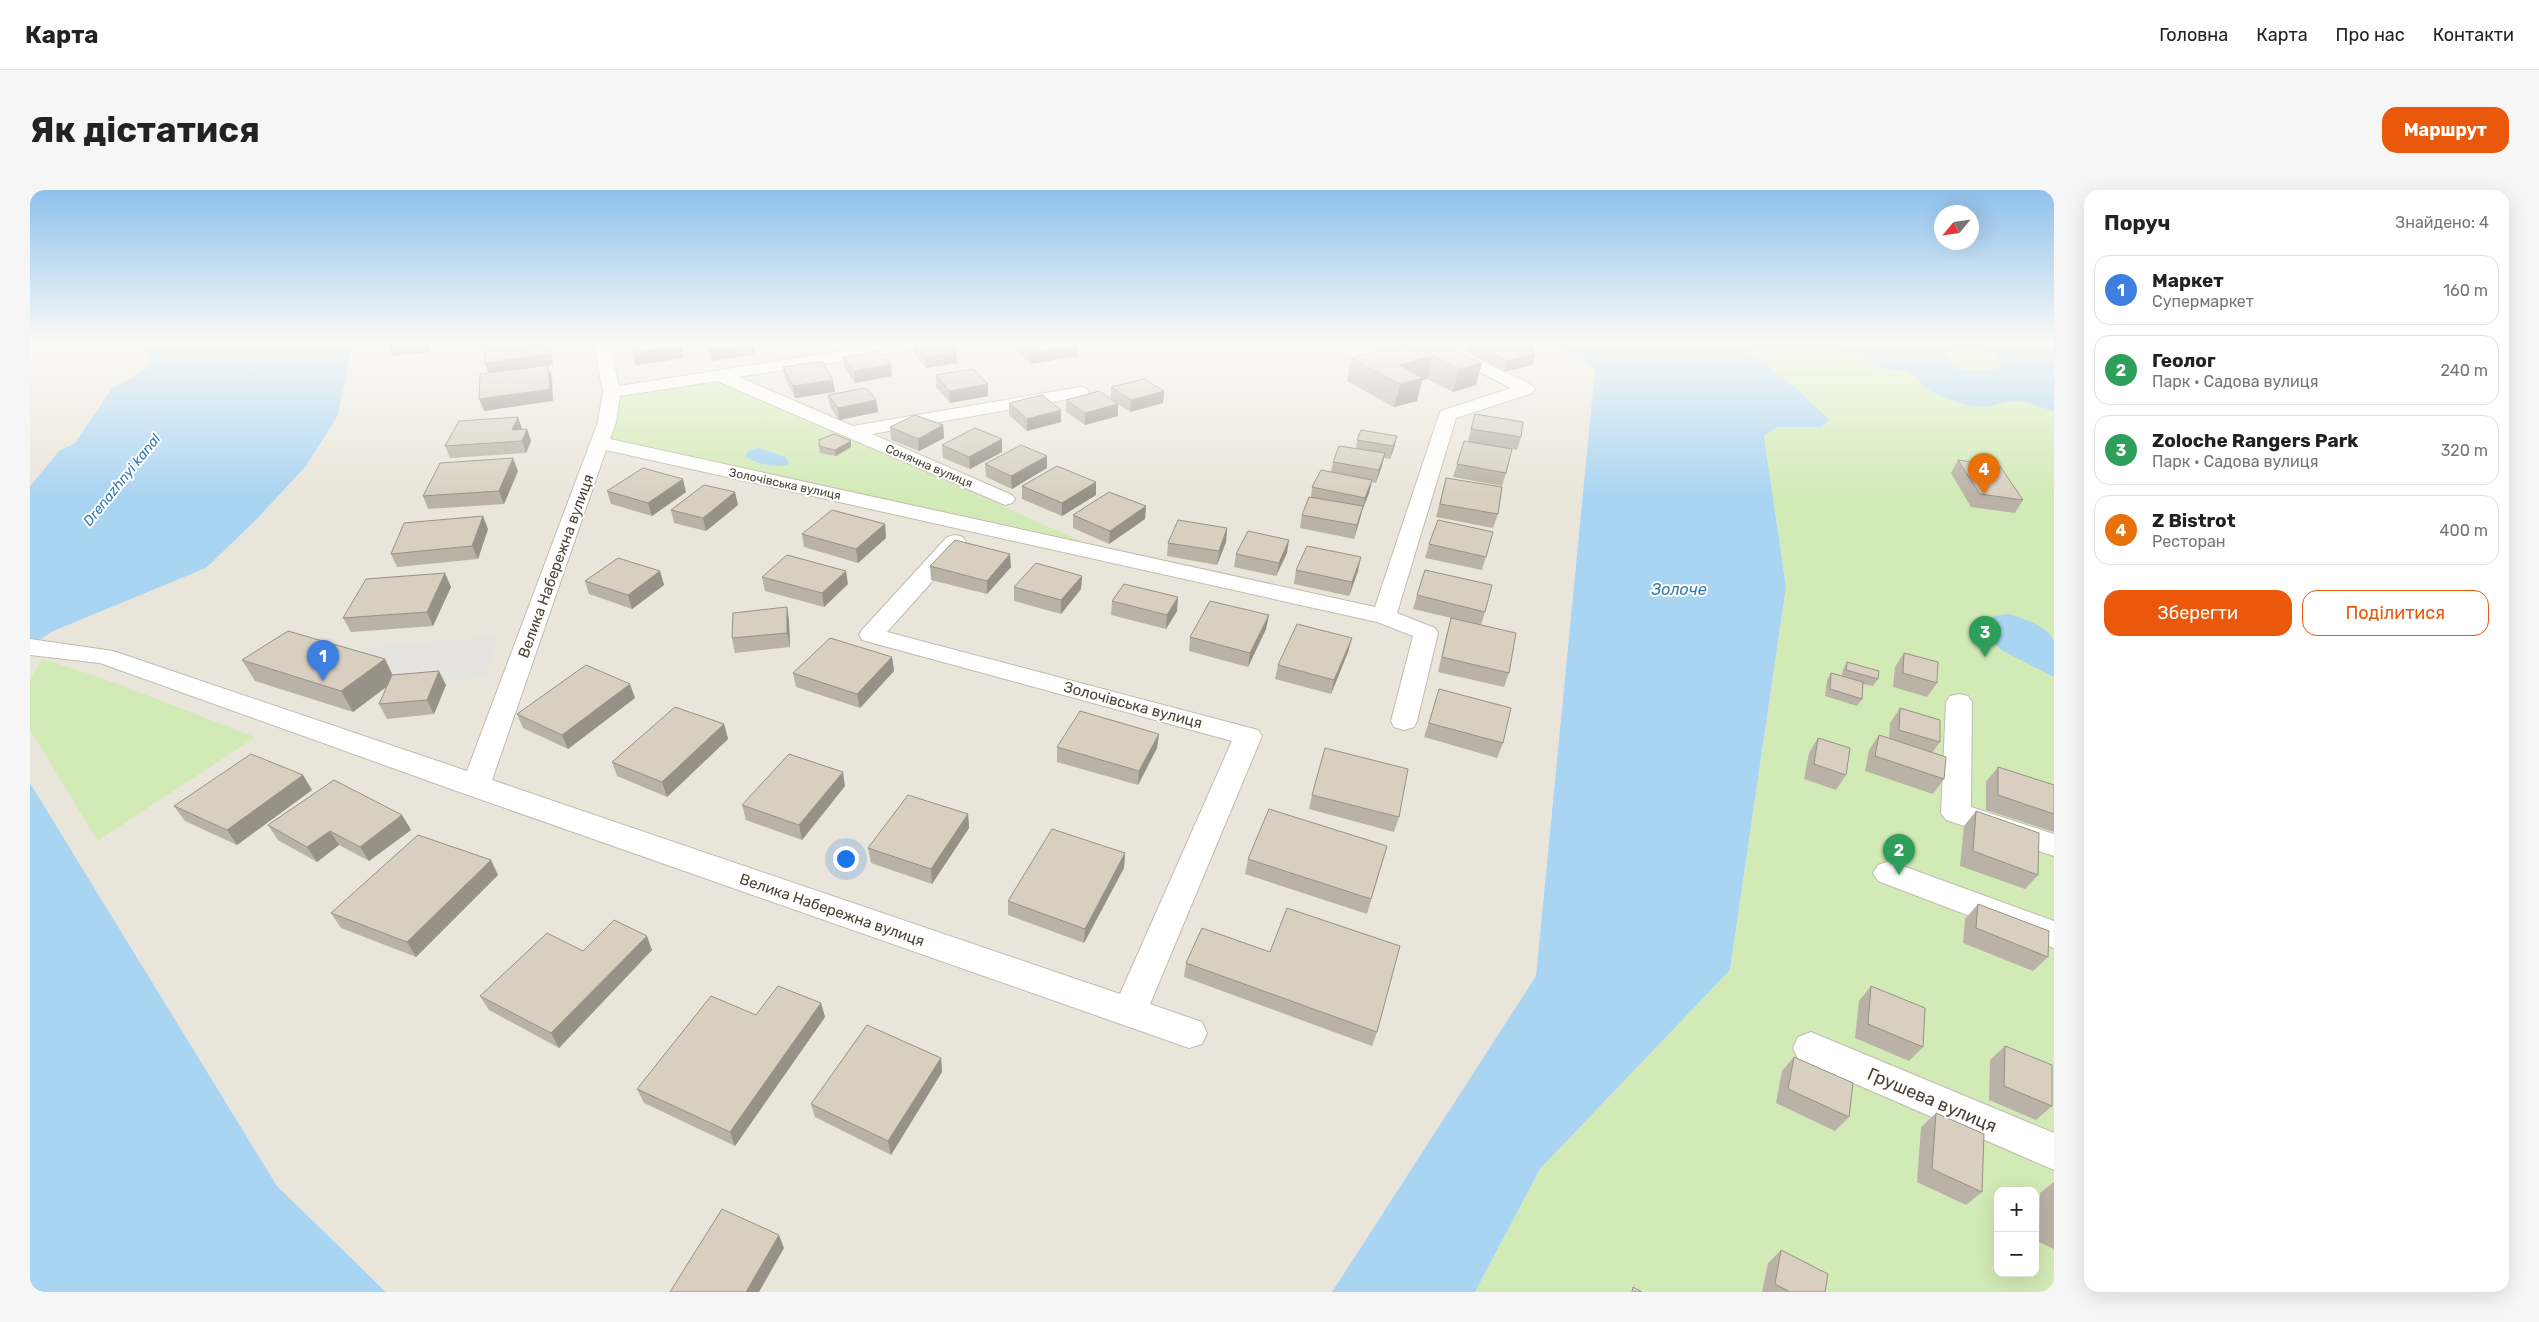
<!DOCTYPE html>
<html lang="uk">
<head>
<meta charset="utf-8">
<style>
	:root { --surface:#fff; --page:#f6f6f6; --text:#222; --muted:#767676; --line:#e0e0e0; --accent:#ea580c }
	body { margin:0; font-family:Rubik,sans-serif; background:var(--page); color:var(--text) }
	.controls { position:absolute; right:15px; bottom:15px; display:grid; overflow:hidden; border-radius:10px; box-shadow:0 5px 20px #0002 }
	.controls button { width:45px; height:45px; display:grid; place-items:center; padding:0; border:0; border-bottom:1px solid var(--line); background:var(--surface); color:var(--text); font:25px sans-serif }
	.compass { position:absolute; left:1904px; top:15px; width:45px; height:45px; border-radius:50%; background:var(--surface); box-shadow:0 5px 20px #0002; rotate:241deg }
	.you { position:absolute; left:815px; top:668px; width:18px; height:18px; margin:-12px; border:4px solid #fff; border-radius:50%; background:#1a73e8; box-shadow:0 0 0 8px #1a73e833 }
	.badge { display:grid; place-items:center; width:32px; height:32px; border-radius:50%; background:var(--accent); color:#fff; font-size:16px; font-weight:700 }
	.pin { position:absolute; translate:-50% -41px; filter:drop-shadow(0 1px 2px #0008) }
	.pin::after { content:''; position:absolute; top:26px; width:18px; height:15px; background:inherit; clip-path:polygon(0 0,100% 0,50% 100%) }
	.list { margin:0; padding:0; list-style:none }
	h2 { display:flex; justify-content:space-between; align-items:center; height:65px; margin:0; padding:0 20px; font-size:21px }
	h2 small { font-size:16px; font-weight:400; color:var(--muted) }
	.list li { display:grid; grid-template-columns:32px 1fr auto; gap:15px; align-items:center; box-sizing:border-box; height:70px; margin:0 10px 10px; padding:0 10px; border:1px solid var(--line); border-radius:15px }
	.list b { display:block; font-size:19px; white-space:nowrap }
	.list p { margin:0; font-size:16px; white-space:nowrap; color:var(--muted) }
	.list em { font-size:16px; font-style:normal; color:var(--muted) }
	.actions { display:flex; gap:10px; padding:15px 20px }
	.actions a { flex:1; padding:11px 0; border:1px solid var(--accent); border-radius:15px; text-align:center; font-size:18px; color:var(--accent) }
	.actions .main { background:var(--accent); color:#fff }
	.map { position:relative; flex:none; width:2024px; height:1102px; overflow:hidden; border-radius:15px }
	header { display:flex; align-items:center; gap:30px; box-sizing:border-box; height:70px; padding:0 25px; background:var(--surface); border-bottom:1px solid var(--line) }
	header strong { font-size:24px }
	nav { display:flex; gap:28px; margin-inline-start:auto; font-size:18px }
	.intro { display:flex; align-items:center; justify-content:space-between; box-sizing:border-box; height:120px; padding:0 30px }
	h1 { margin:0; font-size:35px }
	.button { padding:12px 22px; border-radius:15px; background:var(--accent); color:#fff; font-size:18px; font-weight:700 }
	main { display:flex; gap:30px; padding:0 30px }
	aside { flex:1; background:var(--surface); border-radius:15px; box-shadow:0 5px 20px #0002 }
	.map>svg:first-child { display:block }
	.residential { fill:#eae5da }
	.green { fill:#d2eab5; fill-rule:evenodd }
	.parking { fill:#e5e3e0 }
	.water { fill:#a9d4f2 }
	.lines { fill:none; stroke-linecap:round; stroke-linejoin:round }
	.minor-casing { stroke:#c2bbae; stroke-width:2 }
	.minor { fill:#fff; fill-rule:evenodd }
	.wall { fill:#bab2a6 }
	.shaded-wall { fill:#979187 }
	.building { fill:#d8cfc1; stroke:#979187 }
	.labels { text-anchor:middle; dominant-baseline:central; stroke-width:4; stroke-linejoin:round; paint-order:stroke }
	.far-street-label { font-size:12px; fill:#4b4439; stroke:#fff }
	.far-water-label { font-size:14px; font-style:italic; fill:#2e7ab2; stroke:#fff }
	.street-label { font-size:15px; fill:#4b4439; stroke:#fff }
	.water-label { font-size:16px; font-style:italic; fill:#2e7ab2; stroke:#fff }
	.near-street-label { font-size:18px; fill:#4b4439; stroke:#fff }
</style>
</head>
<body>
<header>
<strong>Карта</strong>
<nav><a>Головна</a><a>Карта</a><a>Про нас</a><a>Контакти</a></nav>
</header>
<div class="intro"><h1>Як дістатися</h1><a class="button">Маршрут</a></div>
<main>
<div class="map">
<svg width="2024" height="1102" viewBox="0 0 2024 1102">
	<rect width="100%" height="100%" fill="#f6f3ec"/>
	<path class="residential" d="M0 152H116L113 155 119 173 112 181 82 198 45 253 29 261 0 296Z
		M323 152H1521L1565 178 1506 786 1302 1102H356L247 996 0 593V457L21 442 176 378 225 331 276 276 308 225Z"/>
	<path class="green" d="M1707 152H2024V1102H1445L1510 979 1700 780 1756 397 1734 246 1748 237H1791L1800 230 1760 193ZM1968 1001H2005V1083H1968Z
		M680 192 695 193 1062 356 577 251 585 212 596 206Z
		M12 469 72 488 225 547 68 651 0 540V490Z"/>
	<path class="parking" d="M1502 199 1512 203 1451 225 1441 220Z
		M469 446 456 487 386 492 331 467 335 458Z"/>
	<path class="water" d="M116 152H323L308 225 276 276 225 331 176 378 21 442 0 457V296L29 261 45 253 82 198 112 181 119 173 118 166 112 161 113 155Z
		M1521 152H1707L1760 193 1800 230 1791 237H1748L1734 246 1756 397 1700 780 1510 979 1445 1102H1302L1506 786 1565 179Z
		M1806 152H1894L1915 159C1917 165 1918 173 1925 177 1936 183 1963 181 1974 176L1953 152H2024V221C2013 219 2001 213 1990 211 1978 210 1971 214 1960 216 1942 220 1893 204 1886 187L1875 181 1849 178 1807 156Z
		M728 258 756 267 759 274C749 279 723 274 715 265L720 260Z
		M1979 424C1992 428 2021 437 2024 452 2024 463 2024 477 2024 487L1973 461 1956 446 1953 432 1965 426Z
		M0 593 247 996 356 1102H0Z"/>
	<g class="lines">
		<defs>
			<path id="minor" d="M563 152H579L589 196 869 152H909L901 157 709 187 823 236 1050 197 1056 198 1059 202 1056 206 1050 207 842 244 982 305 985 309 982 313 975 315 687 191 590 206 586 232 580 249 1345 417 1409 225 1411 221 1481 198 1396 155 1394 152H1415L1502 195 1505 199 1502 203 1426 228 1367 423 1405 438 1408 443 1387 531 1384 537 1374 540 1364 537 1361 531 1383 446 1347 432 576 260 462 590 1090 804 1202 551 832 450 829 445 832 440 917 347 925 345 933 347 936 352 933 357 857 442 1228 540 1232 546 1120 814 1172 832 1177 843 1172 854 1159 858 435 604 70 473 0 465V449L83 461 437 581 568 232 573 202Z
				M1929 504 1938 506 1942 512 1941 617 2024 644V666L1916 630 1911 623 1916 512 1920 506Z
				M1859 671 2024 731V758L1848 691 1843 683 1848 675Z
				M1781 842 2024 943V980L1768 869 1763 858 1768 847Z"/>
		</defs>
		<use href="#minor" class="minor-casing"/>
		<use href="#minor" class="minor"/>
	</g>
	<path class="wall" d="M599 152H650L654 168 606 175Z
		M673 152H723L725 164 682 171Z
		M980 152H1046L1049 154 1048 166 1001 174 980 155Z
		M1384 152 1452 173 1446 195 1423 202 1397 189 1392 190 1387 211 1364 217 1317 191 1321 168Z
		M1439 152 1503 162 1502 175 1474 182 1436 163Z
		M883 153 927 173 896 178 884 164Z
		M813 167 862 186 825 193 815 179Z
		M753 177 803 190 805 202 765 208 755 188Z
		M906 185 958 206 920 213 906 197Z
		M1081 197 1134 201 1133 213 1100 222 1088 214V226L1055 235 1036 222V210L1081 209Z
		M798 205 846 210 848 222 809 230 800 217Z
		M979 213 1031 220V232L997 241 979 225Z
		M1445 224 1491 247 1487 260 1451 254 1476 283 1472 296 1423 287 1427 274 1438 251Z
		M488 227 492 239H497L501 251 496 263 420 268 415 256Z
		M913 235 914 248 889 261 861 250 860 237Z
		M1367 246 1364 258 1360 269 1354 268 1346 293 1342 292 1339 303 1332 321 1324 349 1270 338 1272 325 1281 307 1282 297 1301 282 1303 272 1326 259 1327 250Z
		M821 251V257L806 266 790 263 789 256Z
		M912 255 972 262 940 279 913 268Z
		M1017 266V278L982 299 956 287 955 274Z
		M1928 270 1993 310 1985 323 1941 317 1921 283Z
		M488 281 474 314 398 319 393 306Z
		M1416 288 1468 324 1463 338 1406 327Z
		M992 296 1066 305 1032 326 992 309Z
		M577 301 656 302 622 326 581 314Z
		M708 315 676 341 644 333 641 320Z
		M1116 316 1115 329 1079 354 1043 338V325Z
		M855 334 856 348 828 373 774 357 772 344Z
		M1197 338 1196 352 1187 375 1137 366 1138 353Z
		M458 339 448 369 367 377 361 364Z
		M1463 342 1452 380 1395 368 1399 354Z
		M1257 363 1246 386 1204 377 1206 364Z
		M900 376 981 377 957 404 901 390Z
		M1266 380 1328 381 1319 406 1264 394Z
		M630 381 634 395 602 419 559 404 555 391Z
		M1052 386 1051 399 1031 424 984 411V397Z
		M732 387 818 394 794 417 735 401Z
		M421 397 403 436 321 442 313 428Z
		M1387 405 1455 422 1451 435 1479 483 1474 497 1408 482 1417 442 1421 428 1383 419Z
		M1082 411 1147 421 1136 439 1081 425Z
		M757 417 759 431 760 457 705 463 702 448Z
		M1239 425 1236 439 1218 477 1159 461 1160 447Z
		M1322 448 1318 462 1301 504 1245 489 1248 475Z
		M1874 463 1907 493 1897 507 1863 497 1865 477Z
		M862 467 864 481 830 518 766 497 763 483Z
		M355 469 362 485 416 495 404 524 357 529 349 514 357 497 323 522 225 491 212 470Z
		M1817 472 1848 489 1843 496 1833 494 1832 509 1827 516 1795 506 1797 490 1801 483 1812 486 1813 480Z
		M1409 499 1473 553 1467 568 1394 547Z
		M605 508 538 559 493 538 487 524Z
		M1870 518 1910 552 1902 563 1914 589 1903 604 1835 581 1839 560 1849 545 1859 549 1860 533Z
		M694 534 698 549 637 607 587 586 582 572Z
		M1129 544 1127 558 1108 595 1027 572V557Z
		M1788 548 1816 585 1806 600 1774 589 1779 563Z
		M1968 577 2024 595V642L1956 620V592Z
		M815 596 772 650 716 630 712 615Z
		M282 600 207 655 155 631 144 616Z
		M1282 605 1369 627 1364 642 1279 619Z
		M1946 621 2008 685 1995 699 1930 676 1934 636Z
		M938 624 939 638 902 694 841 673 838 658Z
		M372 625 381 640 339 671 309 655 287 672 248 650 238 635Z
		M1357 656 1337 724 1215 684 1218 669Z
		M1095 663 1094 678 1054 753 978 725V711Z
		M468 685 386 767 311 738 301 723Z
		M1948 714 2018 767 2003 781 1933 753 1935 729Z
		M622 760 529 858 459 820 450 806 553 761Z
		M1156 773 1347 842 1342 856 1154 787Z
		M1841 796 1893 857 1879 871 1825 848 1829 811Z
		M791 813 795 827 705 956 614 913 607 899 726 825Z
		M1975 856 2022 916 2006 930 1959 910 1960 870Z
		M1764 867 1819 927 1805 941 1746 913 1752 881Z
		M911 868 912 882 861 965 785 927 781 914Z
		M1906 923 1952 1002 1936 1015 1887 992 1891 937Z
		M2024 992V1059L2009 1052 2010 1003Z
		M1751 1060 1795 1102H1732L1738 1073Z"/>
	<path class="shaded-wall" d="M379 152H400L399 162 363 166 358 155Z
		M453 152H469L453 154Z
		M498 152 502 160 518 155 522 166 523 175 518 176 522 187 523 211 454 221 449 209 459 185 455 173 499 157Z
		M723 153 725 164 682 171 679 160Z
		M1049 154 1048 166 1001 174V163Z
		M1505 155 1503 164 1505 163 1502 175 1474 182 1477 171 1493 158Z
		M652 156 654 168 606 175 603 163Z
		M926 161 927 173 896 178V167Z
		M1403 166 1397 189 1392 190 1387 211 1364 217 1370 194 1369 175Z
		M1452 173 1446 195 1423 202 1429 179Z
		M861 174 862 186 825 193 824 181Z
		M803 190 805 202 765 208 763 196Z
		M958 194V206L920 213 919 201Z
		M1134 201 1133 213 1100 222 1101 210Z
		M846 210 848 222 809 230 808 218Z
		M1088 214V226L1055 235V223Z
		M1031 220V232L997 241V229Z
		M488 227 492 239 486 252 482 240Z
		M913 235 914 248 889 261 888 249Z
		M497 239 501 251 496 263 492 251Z
		M1367 246 1364 258 1360 269 1363 256Z
		M972 249V262L940 279 939 267Z
		M821 251V257L806 266 805 260Z
		M1355 263 1352 276 1346 293 1349 280Z
		M1017 266V278L982 299 981 286Z
		M483 268 488 281 474 314 469 301Z
		M653 289 656 302 622 326 618 313Z
		M1342 290 1339 303 1332 321 1335 308Z
		M1066 292V305L1032 326V313Z
		M705 302 708 315 676 341 673 328Z
		M1116 316 1115 329 1079 354 1080 341Z
		M1333 316 1330 329 1324 349 1327 335Z
		M453 326 458 339 448 369 442 356Z
		M855 334 856 348 828 373 826 359Z
		M1197 338 1196 352 1187 375 1189 361Z
		M1259 350 1257 363 1246 386 1249 373Z
		M980 364 981 377 957 404V391Z
		M1331 367 1328 381 1319 406 1322 392Z
		M630 381 634 395 602 419 598 405Z
		M816 381 818 394 794 417 792 403Z
		M415 383 421 397 403 436 397 422Z
		M1052 386 1051 399 1031 424V410Z
		M1148 407 1147 421 1136 439 1137 425Z
		M757 417 759 431 760 457 757 443Z
		M1239 425 1236 439 1218 477 1220 463Z
		M1322 448 1318 462 1301 504 1304 490Z
		M862 467 864 481 830 518 827 504Z
		M355 469 365 490 323 522 311 501Z
		M409 481 416 495 404 524 397 510Z
		M600 494 605 508 538 559 532 545Z
		M694 534 698 549 637 607 632 592Z
		M1129 544 1127 558 1108 595 1109 581Z
		M813 582 815 596 772 650 769 635Z
		M273 585 282 600 207 655 197 640Z
		M938 624 939 638 902 694 901 679Z
		M372 625 381 640 339 671 330 657Z
		M300 641 309 655 287 672 277 657Z
		M1095 663 1094 678 1054 753 1055 739Z
		M461 670 468 685 386 767 377 752Z
		M617 746 622 760 529 858 521 843Z
		M791 813 795 827 705 956 700 942Z
		M911 868 912 882 861 965 858 951Z
		M749 1045 754 1058 729 1102H716Z"/>
	<path class="building" d="M359 152H379L358 155Z
		M474 152H498L499 157 518 155 520 164 455 173 454 155Z
		M600 152H650L652 156 603 163Z
		M676 152H723V153L679 160Z
		M887 152H917L926 161 896 167 883 153Z
		M989 152H1046L1049 154 1001 163Z
		M1384 152H1409L1452 173 1429 179 1403 166 1369 175 1393 188 1370 194 1321 168Z
		M1440 152H1500L1505 155 1493 158 1505 163 1477 171Z
		M849 161 861 174 824 181 813 167Z
		M792 171 803 190 763 196 753 177Z
		M518 175 520 199 449 209 450 184Z
		M943 179 958 194 919 201 906 185Z
		M1114 189 1134 201 1101 210 1081 197Z
		M836 198 846 210 808 218 798 205Z
		M1069 201 1088 214 1055 223 1036 210Z
		M1012 205 1031 220 997 229 979 213Z
		M1445 224 1493 232 1491 247 1441 239Z
		M885 225 913 235 888 249 860 237Z
		M488 227 482 240 497 239 492 251 415 256 429 231Z
		M945 238 972 249 939 267 912 255Z
		M1331 240 1367 246 1363 256 1327 250Z
		M804 244 821 251 805 260 789 256V250Z
		M1434 251 1482 259 1476 283 1427 274Z
		M991 255 1017 266 981 286 955 274Z
		M1309 256 1355 263 1349 280 1303 272Z
		M483 268 469 301 393 306 410 273Z
		M1928 270 1970 276 1993 310 1950 304Z
		M1027 276 1066 292 1032 313 992 296Z
		M613 278 653 289 618 313 577 301Z
		M1291 280 1342 290 1335 308 1282 297Z
		M1416 288 1472 297 1468 324 1410 314Z
		M674 295 705 302 673 328 641 320Z
		M1079 302 1116 316 1080 341 1043 325Z
		M1279 307 1333 316 1327 335 1272 325Z
		M802 320 855 334 826 359 772 344Z
		M453 326 442 356 361 364 374 333Z
		M1148 330 1197 338 1189 361 1138 353Z
		M1408 330 1463 342 1456 367 1399 354Z
		M1218 341 1259 350 1249 373 1206 364Z
		M925 350 980 364 957 391 900 376Z
		M1277 356 1331 367 1322 392 1266 380Z
		M757 365 816 381 792 403 732 387Z
		M588 368 630 381 598 405 555 391Z
		M1006 373 1052 386 1031 410 984 397Z
		M1395 380 1462 395 1455 422 1387 405Z
		M415 383 397 422 313 428 336 389Z
		M1094 394 1148 407 1137 425 1082 411Z
		M1180 411 1239 425 1220 463 1160 447Z
		M757 417V443L702 448 703 423Z
		M1421 428 1486 443 1479 483 1412 467Z
		M1267 434 1322 448 1304 490 1248 475Z
		M258 441 355 469 311 501 212 470Z
		M800 448 862 467 827 504 763 483Z
		M1874 463 1908 472 1907 493 1873 483Z
		M1817 472 1849 481 1848 489 1816 480Z
		M556 475 600 494 532 545 487 524Z
		M409 481 397 510 349 514 362 485Z
		M1801 483 1833 492 1832 509 1800 499Z
		M1409 499 1481 518 1473 553 1399 533Z
		M645 517 694 534 632 592 582 572Z
		M1870 518 1910 530V552L1869 540Z
		M1050 521 1129 544 1109 581 1027 557Z
		M1849 545 1916 567 1914 589 1845 566Z
		M1788 548 1820 558 1816 585 1784 574Z
		M1295 558 1378 579 1369 627 1282 605Z
		M221 564 273 585 197 640 144 616Z
		M759 564 813 582 769 635 712 615Z
		M1968 577 2024 595V624L1968 605Z
		M304 590 372 625 330 657 300 641 277 657 238 635Z
		M878 605 938 624 901 679 838 658Z
		M1239 619 1357 656 1341 709 1218 669Z
		M1946 621 2009 643 2008 685 1943 661Z
		M1022 639 1095 663 1055 739 978 711Z
		M388 645 461 670 377 752 301 723Z
		M1948 714 2019 741 2018 767 1946 738Z
		M1257 718 1370 756 1347 842 1156 773 1172 738 1240 762Z
		M584 730 617 746 521 843 450 806 517 743 553 761Z
		M748 796 791 813 700 942 607 899 681 806 726 825Z
		M1841 796 1895 818 1893 857 1838 834Z
		M837 835 911 868 858 951 781 914Z
		M1975 856 2022 875V916L1974 896Z
		M1764 867 1823 893 1819 927 1758 899Z
		M1906 923 1954 944 1952 1002 1902 979Z
		M692 1019 749 1045 716 1102H640Z
		M1751 1060 1798 1084 1795 1102H1760L1745 1094Z
		M1603 1097 1612 1102H1602Z"/>
	<linearGradient id="sky" x2="0" y2="1"><stop stop-color="#8fc1ec"/><stop offset="0.5" stop-color="#fbfaf6"/><stop offset="1" stop-color="#fbfaf6" stop-opacity="0"/></linearGradient>
	<rect width="2024" height="306" fill="url(#sky)"/>
	<g class="labels">
		<g class="far-street-label">
			<text transform="translate(899 276) rotate(23)">Сонячна вулиця</text>
			<text transform="translate(755 294) rotate(12)">Золочівська вулиця</text>
		</g>
		<g class="far-water-label">
			<text transform="translate(92 290) rotate(-51)">Drenazhnyi kanal</text>
		</g>
		<g class="street-label">
			<text transform="translate(526 376) rotate(-70)">Велика Набережна вулиця</text>
			<text transform="translate(1103 515) rotate(15)">Золочівська вулиця</text>
			<text transform="translate(802 720) rotate(19)">Велика Набережна вулиця</text>
		</g>
		<g class="water-label">
			<text x="1649" y="399">Золоче</text>
		</g>
		<g class="near-street-label">
			<text transform="translate(1902 910) rotate(23)">Грушева вулиця</text>
		</g>
	</g>
</svg>
<div class="controls">
<button>+</button>
<button>−</button>
</div>
<svg class="compass" viewBox="-18 -18 36 36"><path d="M0-13l5 13h-10z" fill="#e53935"/><path d="M0 13l5-13h-10z" fill="#767676"/></svg>
<div class="you"></div>
<div class="pin badge" style="left:293px;top:491px;background:#3f7fe0">1</div>
<div class="pin badge" style="left:1869px;top:685px;background:#2e9e5b">2</div>
<div class="pin badge" style="left:1955px;top:467px;background:#2e9e5b">3</div>
<div class="pin badge" style="left:1954px;top:304px;background:#e8710a">4</div>
</div>
<aside>
<h2>Поруч<small>Знайдено: 4</small></h2>
<ul class="list">
<li><span class="badge" style="background:#3f7fe0">1</span><div><b>Маркет</b><p>Супермаркет</p></div><em>160 m</em></li>
<li><span class="badge" style="background:#2e9e5b">2</span><div><b>Геолог</b><p>Парк · Садова вулиця</p></div><em>240 m</em></li>
<li><span class="badge" style="background:#2e9e5b">3</span><div><b>Zoloche Rangers Park</b><p>Парк · Садова вулиця</p></div><em>320 m</em></li>
<li><span class="badge" style="background:#e8710a">4</span><div><b>Z Bistrot</b><p>Ресторан</p></div><em>400 m</em></li>
</ul>
<div class="actions"><a class="main">Зберегти</a><a>Поділитися</a></div>
</aside>
</main>
</body>
</html>
